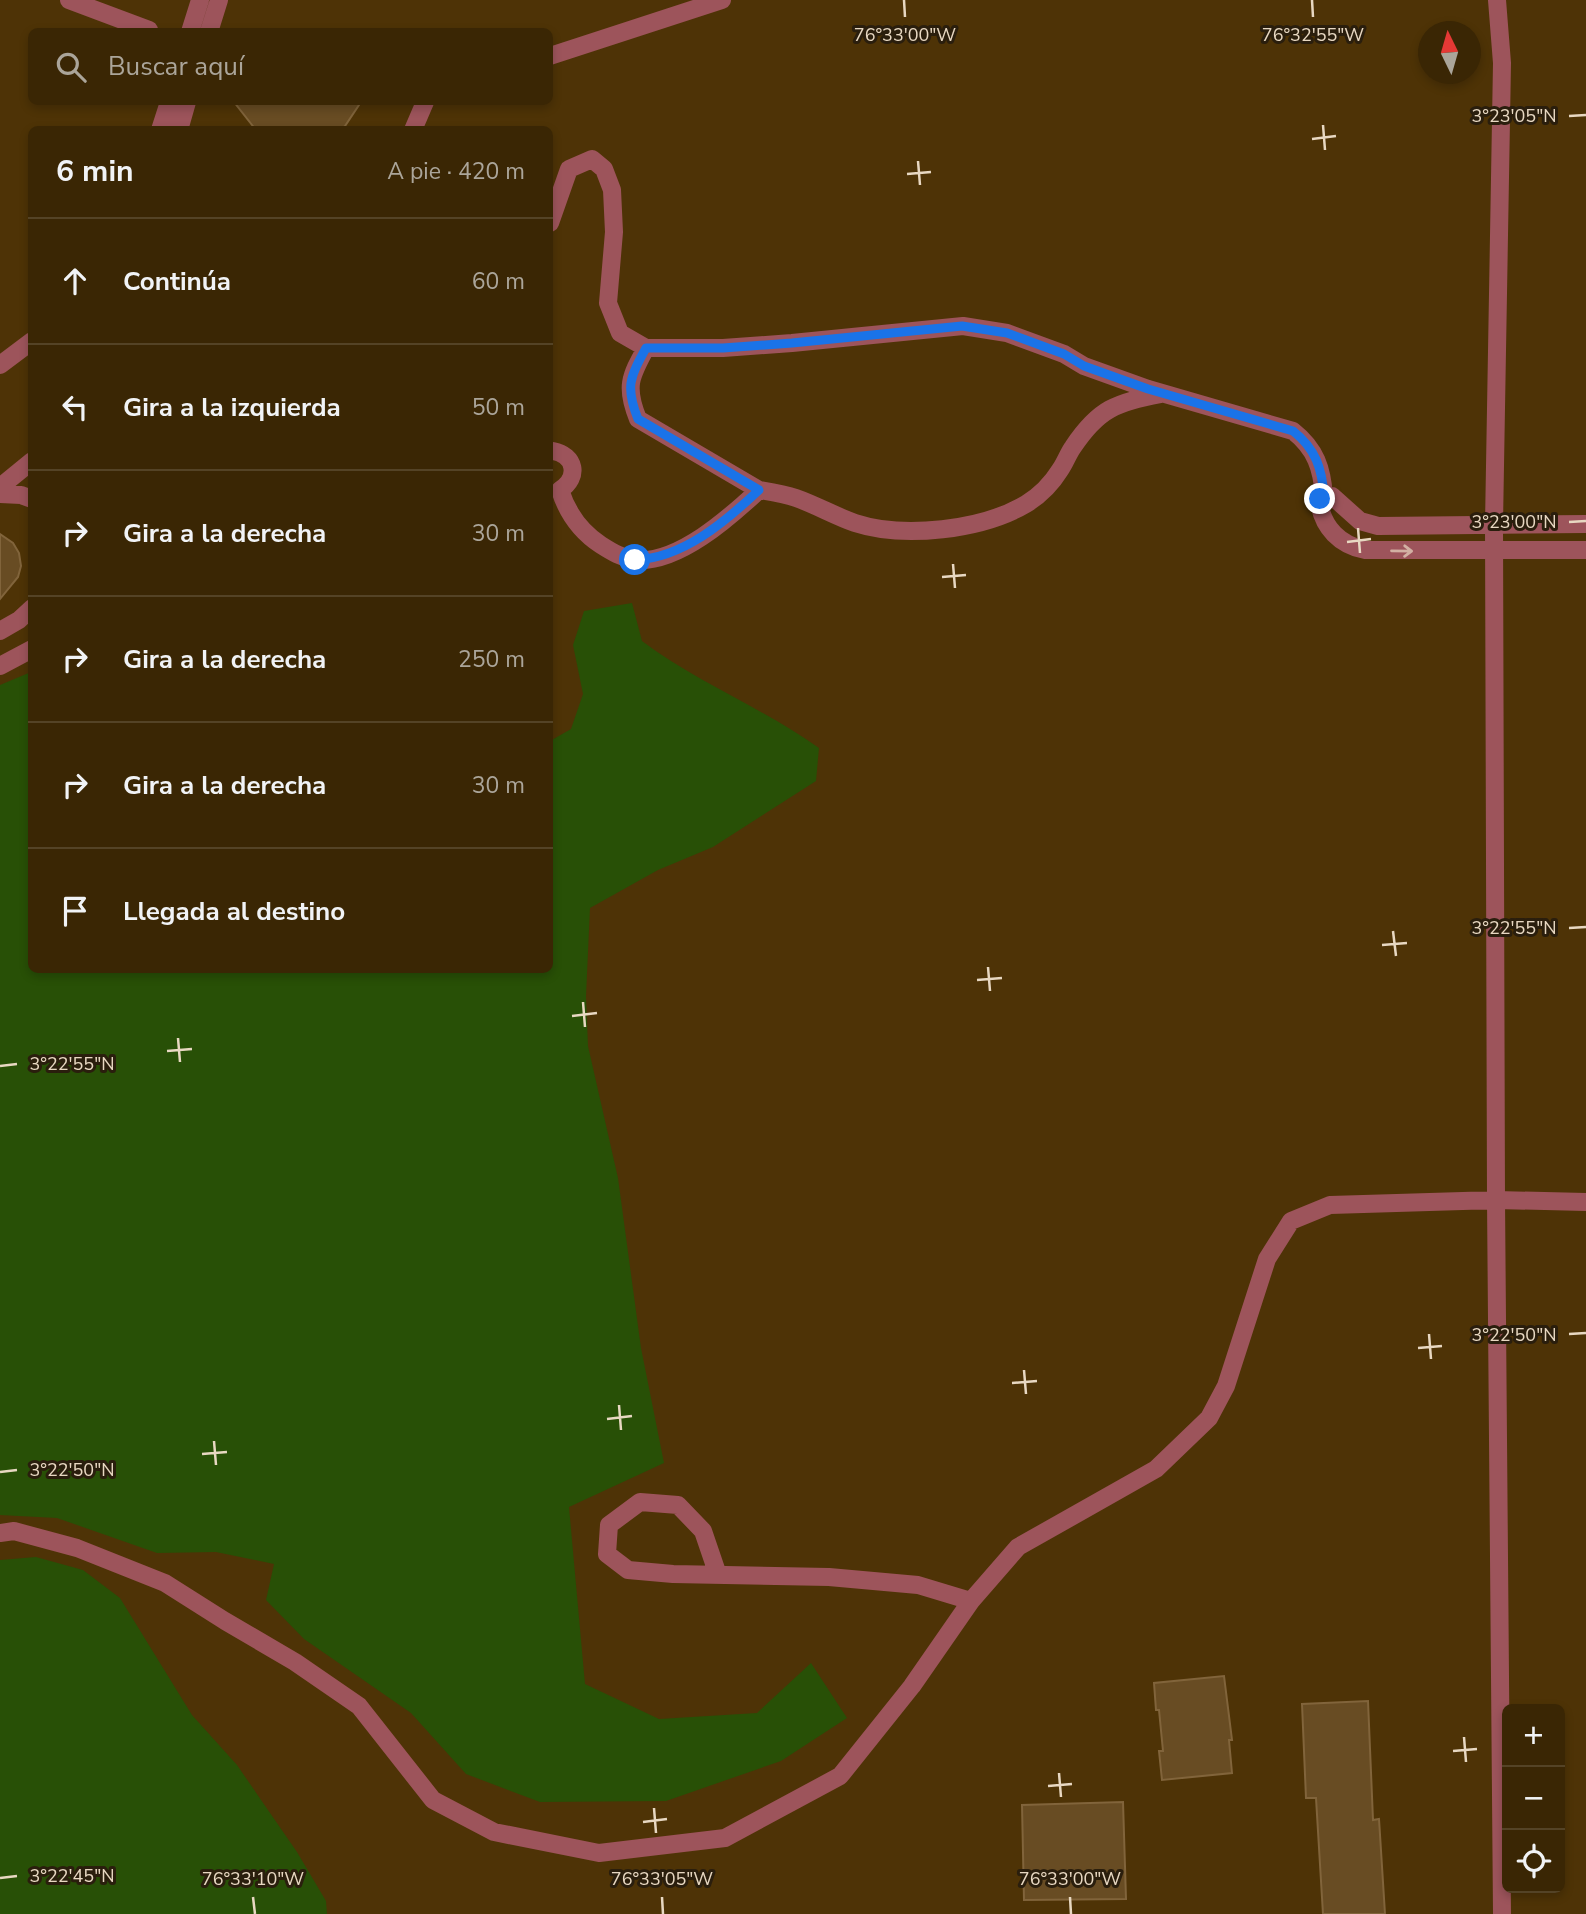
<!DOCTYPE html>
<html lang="es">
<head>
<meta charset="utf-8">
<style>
	:root { --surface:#3a2604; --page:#453213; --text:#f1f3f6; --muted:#aba59a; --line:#544326 }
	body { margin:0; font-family:"Nunito Sans",sans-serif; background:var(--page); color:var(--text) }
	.controls { position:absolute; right:21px; bottom:21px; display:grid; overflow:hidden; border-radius:10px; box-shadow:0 4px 10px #0003 }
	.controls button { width:63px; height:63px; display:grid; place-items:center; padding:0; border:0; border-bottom:2px solid var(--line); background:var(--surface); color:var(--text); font:35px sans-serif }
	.compass { position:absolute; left:1418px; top:21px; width:63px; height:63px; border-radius:50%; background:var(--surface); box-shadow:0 4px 10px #0003; rotate:355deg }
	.stop { position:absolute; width:21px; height:21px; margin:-16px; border:5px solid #1a73e8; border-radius:50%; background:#fff }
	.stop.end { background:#1a73e8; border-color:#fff; box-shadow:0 2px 7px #0008 }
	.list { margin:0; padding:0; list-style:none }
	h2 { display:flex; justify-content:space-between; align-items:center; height:91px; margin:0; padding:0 28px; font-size:30px }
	h2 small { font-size:23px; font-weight:400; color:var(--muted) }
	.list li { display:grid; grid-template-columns:46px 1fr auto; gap:21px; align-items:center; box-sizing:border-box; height:126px; padding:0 28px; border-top:2px solid var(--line) }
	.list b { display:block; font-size:26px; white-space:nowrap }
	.list em { font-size:23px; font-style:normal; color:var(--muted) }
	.icon { flex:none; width:38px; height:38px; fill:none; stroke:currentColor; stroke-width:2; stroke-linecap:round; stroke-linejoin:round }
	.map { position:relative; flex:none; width:1586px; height:1914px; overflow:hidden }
	.search { position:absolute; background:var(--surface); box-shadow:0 4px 10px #0003; left:28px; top:28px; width:525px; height:77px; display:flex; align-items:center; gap:18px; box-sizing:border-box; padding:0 24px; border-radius:10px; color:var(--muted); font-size:26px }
	.panel { position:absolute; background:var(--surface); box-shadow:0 4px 10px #0003; left:28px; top:126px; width:525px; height:847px; border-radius:10px }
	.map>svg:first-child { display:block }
	.green { fill:#285006 }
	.building { fill:#684c23; stroke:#81643b; stroke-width:2 }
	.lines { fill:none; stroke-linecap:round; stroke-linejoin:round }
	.minor { stroke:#9d545b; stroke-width:18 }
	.oneway { stroke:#d2b0a3 }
	.route { stroke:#1a73e8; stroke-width:9 }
	.ticks { fill:none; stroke:#e8d8c2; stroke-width:2.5 }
	.ticks-label { font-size:18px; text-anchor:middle; fill:#e8d8c2; stroke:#2a1e0d; stroke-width:6; stroke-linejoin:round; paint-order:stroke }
</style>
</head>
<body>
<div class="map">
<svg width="1586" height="1914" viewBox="0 0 1586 1914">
	<rect width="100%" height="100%" fill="#4e3306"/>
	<path class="green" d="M632 603 642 641C698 683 763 708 819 748L816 781 713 847 658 870 590 908 586 996 588 1046 618 1178 641 1348 664 1463 569 1507 585 1684 659 1719 757 1713 811 1663 847 1718 781 1761 666 1801 540 1802 466 1774 411 1713 304 1639 266 1600 274 1564 216 1552 157 1553 57 1518 0 1515V685L31 672 32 970H550V741L571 729 583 694 573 645 584 611Z
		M36 1557 83 1570 120 1598 192 1715 237 1765 297 1852 326 1901 327 1914H0V1560Z"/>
	<path class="building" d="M234 102H361L345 126 340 130H256Z
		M0 534 13 543 19 553 21 566 18 577 0 599Z
		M1224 1676 1232 1740H1229L1232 1773 1162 1780 1159 1751H1163L1159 1710H1156L1154 1683Z
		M1368 1701 1373 1820 1379 1819 1385 1914H1323L1316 1798H1306L1302 1704Z
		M1123 1802 1126 1899 1024 1900 1022 1805Z"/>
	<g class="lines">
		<path class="minor" d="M69 0 149 30
			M1497 0 1502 63 1494 524 1496 1200 1502 1914
			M190 32 200 0
			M209 32 219 0
			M550 56 722 0
			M160 130 169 102
			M179 130 187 102
			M413 130 425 102
			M550 223 569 169 592 159 604 169 612 190 614 232 608 303 620 333 646 348H723L792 343 963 326 1007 333 1064 354 1084 366 1148 389 1293 431C1316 449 1322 469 1324 496L1319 502C1323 528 1340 545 1365 550H1586
			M646 348C630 377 625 387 638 419L759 490
			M0 365 32 341
			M553 451C575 455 580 477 560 490
			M0 487 32 461
			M560 490C567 512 581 532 601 545 612 552 622 558 635 560 678 564 730 517 759 490 771 492 784 494 796 498 816 505 835 516 855 523 904 539 982 530 1026 504 1039 496 1052 483 1060 470 1065 463 1068 454 1073 447 1099 408 1116 403 1161 394
			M0 494 21 495 32 499
			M1324 496H1332L1360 521 1378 526 1586 524
			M0 631 19 620 32 608
			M0 666 32 649
			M0 1533 14 1531 77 1548 165 1583 225 1621 295 1662 359 1706 433 1800 494 1832 599 1853 725 1838 840 1776 912 1686 971 1601 1018 1547 1156 1469 1209 1418 1226 1386 1267 1259 1291 1221 1330 1205 1496 1200 1586 1202
			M718 1575 703 1531 678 1505 640 1502 609 1525 607 1554 628 1570 673 1574 829 1577 918 1585 971 1601"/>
	</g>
	<defs><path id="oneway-shaft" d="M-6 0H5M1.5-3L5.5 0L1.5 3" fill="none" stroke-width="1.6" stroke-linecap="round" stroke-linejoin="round" transform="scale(1.75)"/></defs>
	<use class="oneway" href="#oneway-shaft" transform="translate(1402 551) rotate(1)"/>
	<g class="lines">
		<path class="route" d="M635 560C683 558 725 522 759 490L638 419C625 387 630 377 646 348H723L792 343 962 326 1007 333 1064 354 1084 366 1148 389 1293 431C1316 449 1322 469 1324 496L1320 499"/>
	</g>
	<path class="ticks" d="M904 0 905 17M1312 0 1313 17M1569 116 1586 115M1323 125 1325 150M1312 139 1336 136M918 161 920 185M907 174 931 172M1569 522 1586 521M1358 528 1360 553M1347 542 1371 539M953 564 955 588M942 577 966 575M1569 928 1586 927M1393 931 1396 956M1382 945 1407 943M988 967 990 991M977 980 1002 978M583 1002 585 1027M572 1016 597 1013M178 1038 180 1062M167 1051 192 1049M0 1066 17 1064M1429 1334 1431 1359M1569 1334 1586 1333M1418 1348 1442 1346M1024 1370 1026 1394M1012 1383 1037 1381M619 1405 621 1430M607 1419 632 1416M214 1441 216 1465M202 1454 227 1452M0 1472 17 1470M1464 1737 1466 1762M1453 1751 1477 1749M1059 1773 1061 1797M1048 1786 1072 1784M654 1808 656 1833M643 1822 667 1819M0 1878 17 1876M253 1897 255 1914M662 1897 663 1914M1070 1897 1071 1914"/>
	<g class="ticks-label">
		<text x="905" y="41">76°33'00"W</text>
		<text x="1313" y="41">76°32'55"W</text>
		<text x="1514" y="122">3°23'05"N</text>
		<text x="1514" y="528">3°23'00"N</text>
		<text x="1514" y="934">3°22'55"N</text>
		<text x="72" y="1070">3°22'55"N</text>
		<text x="1514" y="1341">3°22'50"N</text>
		<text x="72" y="1476">3°22'50"N</text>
		<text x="72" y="1882">3°22'45"N</text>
		<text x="253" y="1885">76°33'10"W</text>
		<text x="662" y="1885">76°33'05"W</text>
		<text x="1070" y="1885">76°33'00"W</text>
	</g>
</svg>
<div class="controls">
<button>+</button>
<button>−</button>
<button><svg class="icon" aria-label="locate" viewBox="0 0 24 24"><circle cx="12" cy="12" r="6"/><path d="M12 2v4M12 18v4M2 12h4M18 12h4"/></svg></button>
</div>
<svg class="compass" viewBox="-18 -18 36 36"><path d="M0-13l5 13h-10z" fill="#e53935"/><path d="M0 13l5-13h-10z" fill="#aba59a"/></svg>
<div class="stop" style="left:635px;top:560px"></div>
<div class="stop end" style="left:1320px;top:499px"></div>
<div class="search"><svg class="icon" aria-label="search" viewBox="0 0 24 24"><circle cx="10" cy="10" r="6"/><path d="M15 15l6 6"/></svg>Buscar aquí</div>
<section class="panel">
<h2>6 min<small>A pie · 420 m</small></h2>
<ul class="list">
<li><svg class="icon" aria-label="ahead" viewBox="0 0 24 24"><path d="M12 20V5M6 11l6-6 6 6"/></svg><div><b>Continúa</b></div><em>60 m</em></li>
<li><svg class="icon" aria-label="left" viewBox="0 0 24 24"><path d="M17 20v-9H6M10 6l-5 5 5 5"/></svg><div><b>Gira a la izquierda</b></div><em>50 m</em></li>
<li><svg class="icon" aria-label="right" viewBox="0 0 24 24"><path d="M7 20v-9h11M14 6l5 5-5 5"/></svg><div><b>Gira a la derecha</b></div><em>30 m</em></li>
<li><svg class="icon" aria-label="right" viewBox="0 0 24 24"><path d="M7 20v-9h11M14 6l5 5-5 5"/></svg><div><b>Gira a la derecha</b></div><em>250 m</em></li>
<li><svg class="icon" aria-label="right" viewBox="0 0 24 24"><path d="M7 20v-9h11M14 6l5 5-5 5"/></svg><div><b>Gira a la derecha</b></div><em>30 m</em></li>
<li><svg class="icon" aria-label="arrive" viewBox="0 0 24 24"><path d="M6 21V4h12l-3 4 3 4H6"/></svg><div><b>Llegada al destino</b></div></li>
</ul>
</section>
</div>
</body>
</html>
